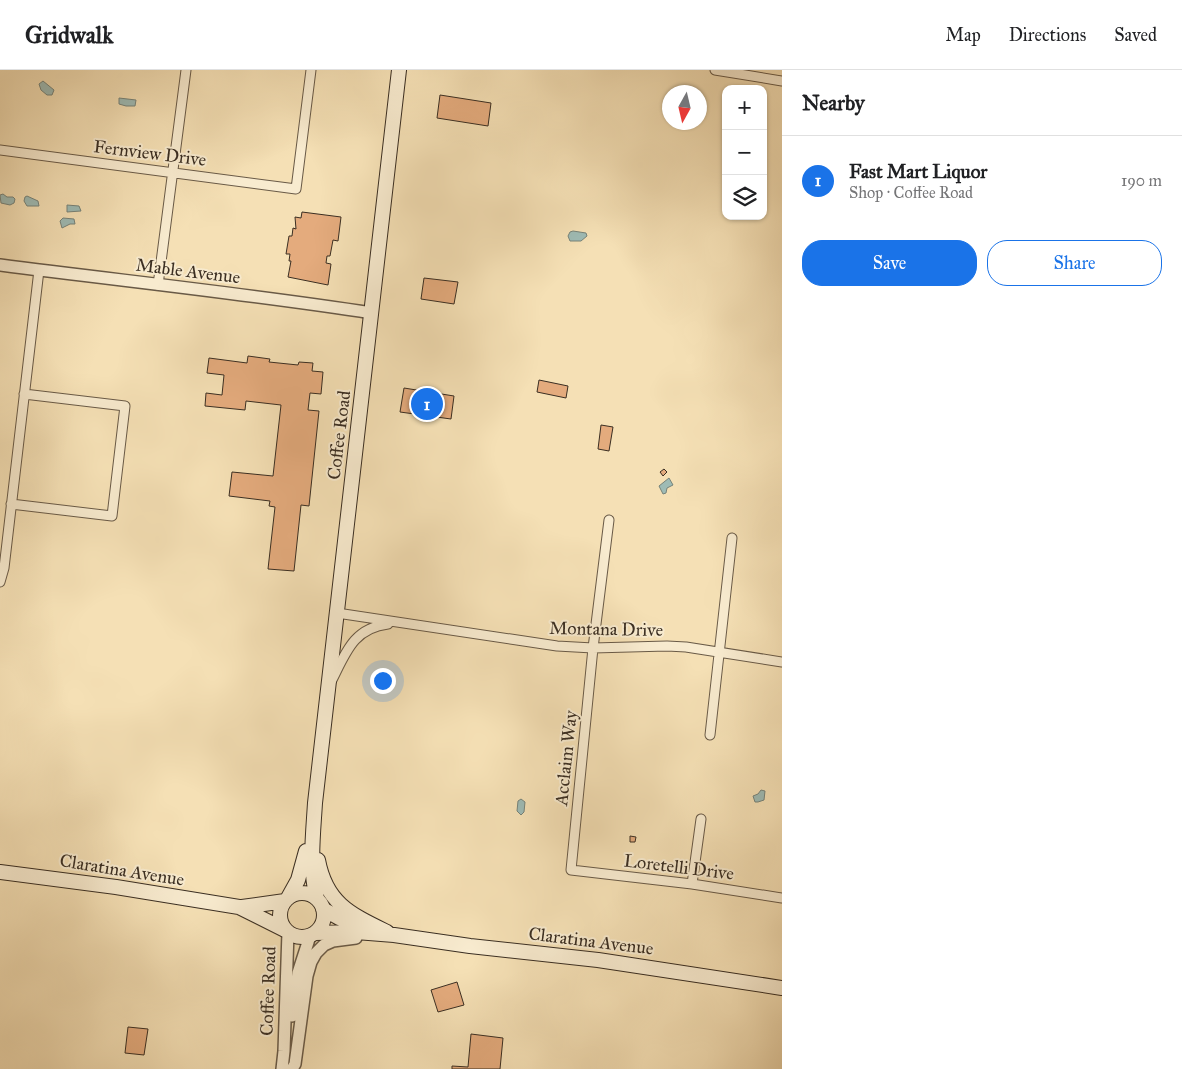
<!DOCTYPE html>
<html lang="en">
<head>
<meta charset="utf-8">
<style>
	:root { --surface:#fff; --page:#f6f6f6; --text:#202124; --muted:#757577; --line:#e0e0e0; --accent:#1a73e8 }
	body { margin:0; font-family:"IM FELL Great Primer",serif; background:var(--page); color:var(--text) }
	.controls { position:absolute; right:15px; top:15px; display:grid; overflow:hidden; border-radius:10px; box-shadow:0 1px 4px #0004 }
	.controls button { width:45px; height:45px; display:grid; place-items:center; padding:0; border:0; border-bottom:1px solid var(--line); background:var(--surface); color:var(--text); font:25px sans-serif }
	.compass { position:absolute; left:662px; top:15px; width:45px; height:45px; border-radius:50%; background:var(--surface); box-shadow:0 1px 4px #0004; rotate:188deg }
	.you { position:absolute; left:382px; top:610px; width:18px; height:18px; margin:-12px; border:4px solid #fff; border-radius:50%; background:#1a73e8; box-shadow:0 0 0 8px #1a73e833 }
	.badge { display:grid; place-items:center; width:32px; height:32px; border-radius:50%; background:var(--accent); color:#fff; font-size:16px; font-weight:700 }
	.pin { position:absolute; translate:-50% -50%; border:2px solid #fff; box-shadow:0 1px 5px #0006 }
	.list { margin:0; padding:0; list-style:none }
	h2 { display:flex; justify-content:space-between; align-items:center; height:65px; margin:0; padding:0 20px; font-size:21px }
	h2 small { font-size:16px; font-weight:400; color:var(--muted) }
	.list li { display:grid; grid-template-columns:32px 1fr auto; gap:15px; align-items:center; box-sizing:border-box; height:90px; padding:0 20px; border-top:1px solid var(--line) }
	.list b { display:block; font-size:19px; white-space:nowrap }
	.list p { margin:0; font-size:16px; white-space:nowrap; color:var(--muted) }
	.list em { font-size:16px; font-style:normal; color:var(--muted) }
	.actions { display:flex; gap:10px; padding:15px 20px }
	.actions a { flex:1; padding:11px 0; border:1px solid var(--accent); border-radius:20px; text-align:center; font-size:18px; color:var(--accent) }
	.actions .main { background:var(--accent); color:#fff }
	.icon { flex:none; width:28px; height:28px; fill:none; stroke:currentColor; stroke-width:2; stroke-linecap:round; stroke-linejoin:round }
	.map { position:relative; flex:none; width:782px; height:999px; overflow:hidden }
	header { display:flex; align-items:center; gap:30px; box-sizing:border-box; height:70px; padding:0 25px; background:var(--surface); border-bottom:1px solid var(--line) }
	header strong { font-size:24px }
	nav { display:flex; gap:28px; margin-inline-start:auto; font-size:18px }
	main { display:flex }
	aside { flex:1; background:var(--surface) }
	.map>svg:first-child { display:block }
	.water { fill:#9ebbb5; stroke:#76837a }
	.building { fill:#e4ab7d; stroke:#3a2e22 }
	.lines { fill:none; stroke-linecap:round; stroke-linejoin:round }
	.minor-casing { stroke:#695a47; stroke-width:11 }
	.tertiary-casing { stroke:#695a47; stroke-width:14 }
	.secondary-casing { stroke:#3a2e22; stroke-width:16 }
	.minor { stroke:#f8ebcf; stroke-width:9 }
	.tertiary { stroke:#f8ebcf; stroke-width:11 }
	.secondary { stroke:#f8ebcf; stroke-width:14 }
	.labels { text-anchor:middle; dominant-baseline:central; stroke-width:4; stroke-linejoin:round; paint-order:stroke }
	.street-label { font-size:18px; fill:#3a2e22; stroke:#f8ebcf }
</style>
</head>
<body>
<header>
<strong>Gridwalk</strong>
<nav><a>Map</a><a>Directions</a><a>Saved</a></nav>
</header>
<main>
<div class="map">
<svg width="782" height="999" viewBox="0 0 782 999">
	<rect width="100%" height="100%" fill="#f5e0b5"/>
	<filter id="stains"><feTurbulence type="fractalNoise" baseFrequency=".004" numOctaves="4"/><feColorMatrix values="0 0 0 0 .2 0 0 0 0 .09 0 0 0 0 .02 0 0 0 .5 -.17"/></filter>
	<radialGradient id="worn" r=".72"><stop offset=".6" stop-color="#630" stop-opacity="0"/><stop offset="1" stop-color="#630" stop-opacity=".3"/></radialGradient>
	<path class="water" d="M43 11 54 20 52 25H47L41 20 39 14Z
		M119 28 136 30 135 36H126L119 34Z
		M3 124 7 127H13L15 129 14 133 10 135 1 133 0 125Z
		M27 126 38 131 39 136H27L24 131 25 127Z
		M67 135 79 136 81 141 67 142Z
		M63 148 74 149 75 154H70L62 158 60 151Z
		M573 161 586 163 587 166 581 171H570L568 166 570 162Z
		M669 408 673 415 667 418 666 423 663 424 659 416Z
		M761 720 765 721 764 730 758 732H755L753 726 758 724Z
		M521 729 525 732 524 742 521 745 517 741 518 731Z"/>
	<path class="building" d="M440 25 491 33 488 56 437 48Z
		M302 142 341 147 338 171 333 170 330 186H327L326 193 331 194 328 215 288 207 291 191H289L290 184H286L289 166H292L293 158 296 159 295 147 301 148Z
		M424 208 458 212 454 234 421 229Z
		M248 286 270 289 269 292 298 295 299 292 313 293 312 301 323 302 321 324 310 323 308 340 319 341 309 436 301 435 294 501 268 499 275 437 269 436 270 431 229 426 232 402 273 406 281 335 246 331 245 340 205 336 206 323 222 325 224 305 207 303 209 288 247 293Z
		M539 310 568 316 566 328 537 322Z
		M404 318 454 326 451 349 400 342Z
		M601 355 613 357 609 381 598 379Z
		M664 399 667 402 663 406 660 402Z
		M630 766 636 767 635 772H630Z
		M457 912 464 935 438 942 431 920Z
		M128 957 148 959 144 985 125 983Z
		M471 964 503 968 500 999H452V996L468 997Z"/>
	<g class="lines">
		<defs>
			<path id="minor" d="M715 0 782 11
				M0 80 296 119 311 0
				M158 215 186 0
				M11 434 112 446 125 336 24 324
				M609 450 593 578 571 800 692 814 782 828
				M0 512 4 498 39 200
				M337 543 557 576 593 578 667 576 686 577 782 592
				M332 610C346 582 354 558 388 554
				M710 665 732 468
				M692 814 701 749"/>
			<path id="tertiary" d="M0 195C124 211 249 224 372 243
				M292 946 298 903 310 866
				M282 999 284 981 288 862
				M292 999 295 994 307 906 311 892 316 883 324 875 333 871 356 868"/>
			<path id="secondary" d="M318 790C326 833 350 844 387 862
				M0 802 116 817 239 837 285 860
				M280 845a22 22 0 1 1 44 0a22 22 0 1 1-44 0Z
				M288 828 298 810 306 781
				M317 829C309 797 313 766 315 733L399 0
				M242 837 285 831
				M323 839 339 848 360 856
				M315 863 356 862 394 865 470 876 598 890 782 918"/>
		</defs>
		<use href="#minor" class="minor-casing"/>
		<use href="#tertiary" class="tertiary-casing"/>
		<use href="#secondary" class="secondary-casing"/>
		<use href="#minor" class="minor"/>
		<use href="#tertiary" class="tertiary"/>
		<use href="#secondary" class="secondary"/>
	</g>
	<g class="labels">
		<g class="street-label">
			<text transform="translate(150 83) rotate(7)">Fernview Drive</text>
			<text transform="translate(188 201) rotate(7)">Mable Avenue</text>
			<text transform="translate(339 365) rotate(-83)">Coffee Road</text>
			<text transform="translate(606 559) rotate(1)">Montana Drive</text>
			<text transform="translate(566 688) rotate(-84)">Acclaim Way</text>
			<text transform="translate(679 797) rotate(7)">Loretelli Drive</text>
			<text transform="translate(122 800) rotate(9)">Claratina Avenue</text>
			<text transform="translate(591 871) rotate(7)">Claratina Avenue</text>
			<text transform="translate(268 921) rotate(-88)">Coffee Road</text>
		</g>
	</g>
	<rect width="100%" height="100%" filter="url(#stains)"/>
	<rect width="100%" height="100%" fill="url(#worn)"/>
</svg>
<div class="controls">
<button>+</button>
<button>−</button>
<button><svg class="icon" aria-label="layers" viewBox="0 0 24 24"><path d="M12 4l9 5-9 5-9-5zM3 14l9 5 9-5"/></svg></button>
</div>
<svg class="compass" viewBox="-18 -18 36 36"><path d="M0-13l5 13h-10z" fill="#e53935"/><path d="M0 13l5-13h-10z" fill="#757577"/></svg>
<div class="you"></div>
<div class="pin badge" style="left:427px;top:334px">1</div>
</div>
<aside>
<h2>Nearby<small></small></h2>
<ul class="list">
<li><span class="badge">1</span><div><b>Fast Mart Liquor</b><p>Shop · Coffee Road</p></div><em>190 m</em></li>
</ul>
<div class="actions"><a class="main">Save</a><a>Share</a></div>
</aside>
</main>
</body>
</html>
